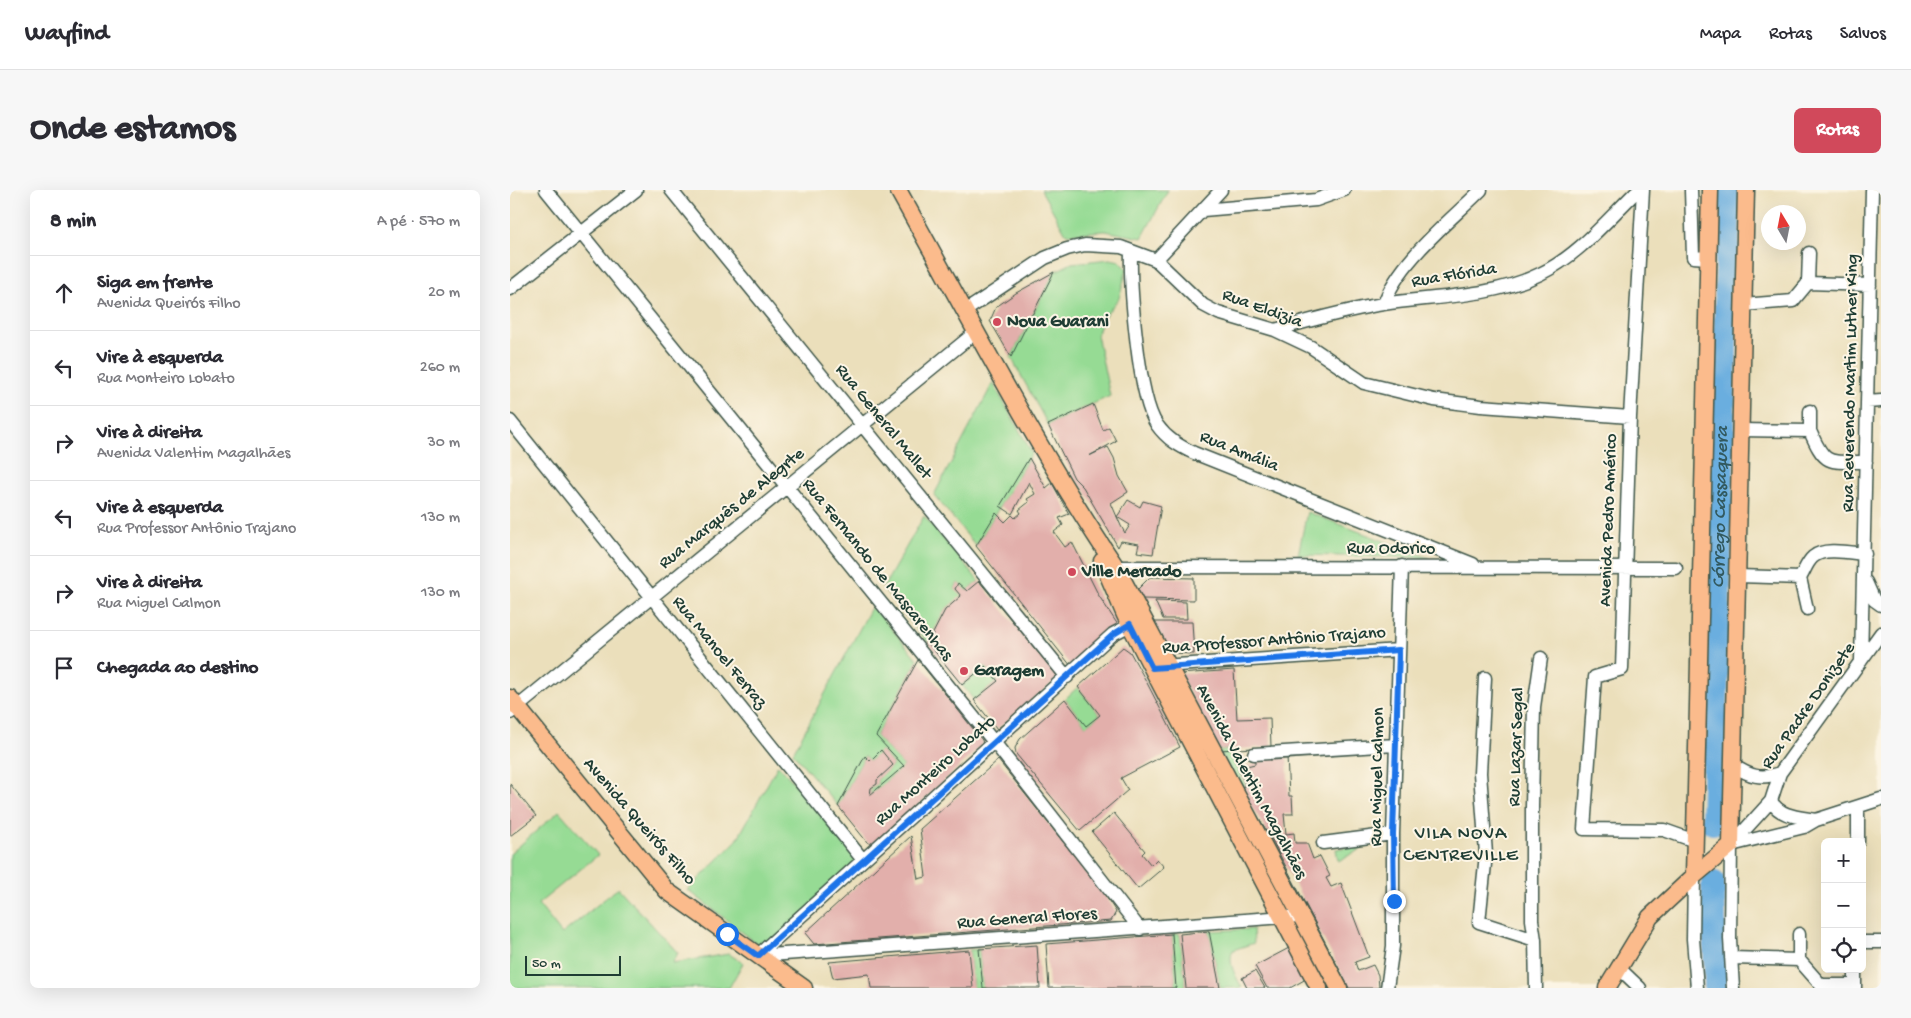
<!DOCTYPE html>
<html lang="pt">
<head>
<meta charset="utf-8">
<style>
	:root { --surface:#fff; --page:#f7f7f7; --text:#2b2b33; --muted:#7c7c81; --line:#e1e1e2; --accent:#d1495b }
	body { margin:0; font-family:"Gochi Hand",sans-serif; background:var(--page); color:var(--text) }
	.controls { position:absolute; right:15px; bottom:15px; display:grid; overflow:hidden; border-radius:8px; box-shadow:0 5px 20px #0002 }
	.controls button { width:45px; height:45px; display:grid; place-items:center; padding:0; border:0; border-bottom:1px solid var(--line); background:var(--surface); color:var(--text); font:25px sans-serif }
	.compass { position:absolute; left:1251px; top:15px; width:45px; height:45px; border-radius:50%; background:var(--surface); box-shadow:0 5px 20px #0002; rotate:350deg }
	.scale { position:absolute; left:15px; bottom:12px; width:96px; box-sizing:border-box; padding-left:5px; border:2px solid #1f3d34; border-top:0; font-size:14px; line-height:18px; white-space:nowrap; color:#1f3d34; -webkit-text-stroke:4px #fcf5e5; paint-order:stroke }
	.stop { position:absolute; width:15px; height:15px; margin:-11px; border:4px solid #1a73e8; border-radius:50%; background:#fff }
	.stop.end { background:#1a73e8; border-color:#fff; box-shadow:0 1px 5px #0008 }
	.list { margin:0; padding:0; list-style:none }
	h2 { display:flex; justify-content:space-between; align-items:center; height:65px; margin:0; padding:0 20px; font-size:21px }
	h2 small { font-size:16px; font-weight:400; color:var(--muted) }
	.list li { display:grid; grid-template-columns:32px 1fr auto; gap:15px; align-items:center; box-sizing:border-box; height:75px; padding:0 20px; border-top:1px solid var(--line) }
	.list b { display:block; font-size:19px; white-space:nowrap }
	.list p { margin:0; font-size:16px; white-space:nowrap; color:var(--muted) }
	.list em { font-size:16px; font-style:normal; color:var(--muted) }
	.icon { flex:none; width:28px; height:28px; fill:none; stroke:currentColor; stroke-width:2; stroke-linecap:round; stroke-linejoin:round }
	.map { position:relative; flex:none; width:1371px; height:798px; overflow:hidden; border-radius:8px }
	header { display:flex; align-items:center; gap:30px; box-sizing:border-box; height:70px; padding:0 25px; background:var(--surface); border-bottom:1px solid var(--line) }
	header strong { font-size:24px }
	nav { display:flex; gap:28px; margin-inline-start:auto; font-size:18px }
	.intro { display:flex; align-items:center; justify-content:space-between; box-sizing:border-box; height:120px; padding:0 30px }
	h1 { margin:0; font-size:35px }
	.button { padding:12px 22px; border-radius:8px; background:var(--accent); color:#fff; font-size:18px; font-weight:700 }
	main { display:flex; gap:30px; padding:0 30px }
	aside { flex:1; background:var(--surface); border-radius:8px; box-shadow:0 5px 20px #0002 }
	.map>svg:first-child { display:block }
	.green { fill:#96db94; stroke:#5a8c64 }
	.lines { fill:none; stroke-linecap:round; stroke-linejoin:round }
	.river { stroke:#6aaedf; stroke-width:24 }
	.building { fill:#e2afab }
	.minor-casing { stroke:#3e5548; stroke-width:15 }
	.major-casing { stroke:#3e5548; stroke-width:19 }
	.minor { stroke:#fff; stroke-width:12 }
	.major { stroke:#fbbb8c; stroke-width:16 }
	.route { stroke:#1a73e8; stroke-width:6 }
	.poi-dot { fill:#d1495b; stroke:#fcf5e5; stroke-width:2 }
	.labels { text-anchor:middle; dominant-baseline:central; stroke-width:4; stroke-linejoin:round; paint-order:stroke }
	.street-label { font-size:18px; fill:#1f3d34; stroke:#fcf5e5 }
	.poi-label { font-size:18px; font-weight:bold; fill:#1f3d34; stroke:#fcf5e5; text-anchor:start }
	.water-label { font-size:19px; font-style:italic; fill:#32595f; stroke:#fcf5e5 }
	.neighbourhood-label { font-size:19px; letter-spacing:1px; fill:#1f3d34; stroke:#fcf5e5 }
</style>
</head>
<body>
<header>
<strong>Wayfind</strong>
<nav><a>Mapa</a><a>Rotas</a><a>Salvos</a></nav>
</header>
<div class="intro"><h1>Onde estamos</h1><a class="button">Rotas</a></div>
<main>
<aside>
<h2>8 min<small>A pé · 570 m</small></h2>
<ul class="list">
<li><svg class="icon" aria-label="ahead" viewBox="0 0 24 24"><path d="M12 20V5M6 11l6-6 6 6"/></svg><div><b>Siga em frente</b><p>Avenida Queirós Filho</p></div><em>20 m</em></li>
<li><svg class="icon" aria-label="left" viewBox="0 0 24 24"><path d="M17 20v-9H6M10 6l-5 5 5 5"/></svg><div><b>Vire à esquerda</b><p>Rua Monteiro Lobato</p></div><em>260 m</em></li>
<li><svg class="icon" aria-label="right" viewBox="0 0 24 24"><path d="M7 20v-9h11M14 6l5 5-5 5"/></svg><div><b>Vire à direita</b><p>Avenida Valentim Magalhães</p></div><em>30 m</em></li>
<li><svg class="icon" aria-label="left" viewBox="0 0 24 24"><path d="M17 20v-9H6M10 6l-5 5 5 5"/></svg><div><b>Vire à esquerda</b><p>Rua Professor Antônio Trajano</p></div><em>130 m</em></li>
<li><svg class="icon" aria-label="right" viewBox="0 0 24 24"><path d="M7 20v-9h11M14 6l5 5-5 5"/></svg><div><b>Vire à direita</b><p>Rua Miguel Calmon</p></div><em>130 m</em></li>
<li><svg class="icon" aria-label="arrive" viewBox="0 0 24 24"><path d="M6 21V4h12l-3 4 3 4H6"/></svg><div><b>Chegada ao destino</b></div></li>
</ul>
</aside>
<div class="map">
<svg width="1371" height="798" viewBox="0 0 1371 798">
	<rect width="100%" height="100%" fill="#fcf5e5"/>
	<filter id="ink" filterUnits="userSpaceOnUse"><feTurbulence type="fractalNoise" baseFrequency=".02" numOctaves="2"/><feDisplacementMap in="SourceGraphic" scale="10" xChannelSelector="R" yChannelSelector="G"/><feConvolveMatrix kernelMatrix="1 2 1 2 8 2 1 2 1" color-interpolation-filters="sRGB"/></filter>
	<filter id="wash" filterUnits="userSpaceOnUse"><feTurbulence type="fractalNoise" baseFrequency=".0096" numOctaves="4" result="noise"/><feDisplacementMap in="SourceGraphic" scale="20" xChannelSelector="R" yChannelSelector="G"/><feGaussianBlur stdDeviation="1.12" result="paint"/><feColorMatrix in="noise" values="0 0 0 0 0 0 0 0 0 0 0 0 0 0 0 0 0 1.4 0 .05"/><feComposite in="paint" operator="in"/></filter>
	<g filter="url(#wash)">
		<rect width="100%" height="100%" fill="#ebdfbb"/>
		<path class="green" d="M531 0H658L632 48 595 41 556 44Z
			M600 69 610 71 617 79 609 108 593 128 587 145 600 206 538 235 501 167 544 82 562 73Z
			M483 193 522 263 466 356 424 305Z
			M797 322 919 368 788 365Z
			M414 326 469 391 457 401 448 393 445 399 452 406 435 420 418 453 373 398Z
			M362 416 408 470 366 546 394 576 360 605 361 598 367 594V590L383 575 371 560 360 571 355 566 328 616 283 563Z
			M475 476 488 491 464 510 452 495Z
			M568 497 590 525 576 536 555 509Z
			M727 558 728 578 736 595 730 598 709 560Z
			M268 575 353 670 254 759 178 700 227 650Z
			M49 621 88 665 28 714 52 744 108 698 168 763 162 773 219 764 233 773 219 798H0V664Z
			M863 653 828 671 826 659Z
			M743 739 744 753 723 760C717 773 726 786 732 798H710L699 741Z
			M662 744H670L676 798H666Z
			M469 759 473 798H463L459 760Z"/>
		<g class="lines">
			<g class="river">
				<path id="s1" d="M1203 633 1219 0"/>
				<path d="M1203 692 1206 798"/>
			</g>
		</g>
		<g id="blocks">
			<path class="building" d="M544 82 519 131 501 167 480 131 486 117 506 103Z
				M583 214 593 240 599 237 606 251 579 266 598 257 604 268 609 286 618 302 601 313 611 336 615 343 620 335 607 327 618 310 630 317 633 311 651 316 643 364 627 362 629 354 611 351 608 357 573 297 564 288 538 235Z
				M519 268 536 298 542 293 559 324 549 328 553 335 544 342 555 357 562 352 589 406 608 435 561 476 466 356 486 323 495 332 502 325 505 328 511 323 509 320 519 312 517 309 525 304 519 292 502 324 490 316Z
				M640 387 684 388V410L632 409 627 400Z
				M469 391 549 488 487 539 464 510 488 491 475 476 452 495 418 453 435 420 451 406 445 399 448 393 457 401Z
				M645 411 676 412 677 429H653Z
				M644 432H682L684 464 662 463 657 457Z
				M613 457 620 462 636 491 670 557 611 588 618 600 570 641 506 564 505 558 510 549 555 509 576 536 590 525 568 497Z
				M408 470 472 550 473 554 365 656 357 652 328 616 355 566 360 571 371 560 383 575 367 590V594L361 598 360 605 394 576 366 546Z
				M724 480 727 529 760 528 761 557 709 560 670 484Z
				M777 566 779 606H782L783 624H774L776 644 784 643 785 653H797L803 669 810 666 820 686 816 688 821 697 831 693 859 767 845 772 848 781 863 775 868 785 869 798H839L760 646 730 598 736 595 728 578 745 574V569Z
				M488 570 593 702 606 722 601 731 304 754 295 743 401 646 408 689 416 687 410 639Z
				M0 594 26 626 0 646Z
				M604 623 635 661 632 664 641 675 647 669 654 677 628 699 582 642Z
				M699 741 710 798H676L670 744Z
				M662 744 666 798H539L536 754Z
				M527 755 530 798H473L469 759Z
				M779 758 796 789 780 798H757L745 776Z
				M459 760 463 798H361L359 784 323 788 319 772Z
				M745 781 755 798H737L732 788Z"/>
		</g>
	</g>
	<g filter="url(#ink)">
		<use href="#blocks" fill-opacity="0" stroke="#3e5548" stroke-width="1"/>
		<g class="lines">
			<defs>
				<path id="minor" d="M36 0 484 552 630 739
					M161 0 557 487
					M1133 0 1120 227 1112 479 1085 487 1074 639 1154 640 1185 651
					M1181 0 1183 67 1198 68
					M693 20 806 10 834 0
					M621 61C620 97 628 208 647 235 657 249 669 256 684 263L963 374
					M646 70 711 0
					M1298 93 1299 63
					M0 99 126 0
					M874 114C888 72 939 32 971 0
					M1233 115 1283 111 1298 93 1360 95
					M455 121 535 68 557 59 575 55 611 57 646 70 693 115 708 123 765 140 801 157 854 193 924 210 971 216 1120 227
					M765 140C801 130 836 120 873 114 925 106 981 108 1030 84 1068 66 1098 29 1128 0
					M1357 212 1371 211
					M0 231 353 670
					M1231 240 1300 241C1316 278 1319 271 1356 272
					M1300 241V221
					M599 377 1166 378
					M1228 386 1290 388C1294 382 1297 372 1303 367 1314 357 1341 363 1355 364
					M1290 388 1297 419
					M1356 392 1364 410 1371 415
					M1351 471 1362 0
					M652 476 889 460
					M975 488 970 583 976 664 969 732 1025 750
					M0 523 466 142
					M744 564 885 555
					M1223 575C1239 586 1251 590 1270 583
					M1261 611C1270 627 1289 627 1306 630
					M1348 652V617
					M813 653 883 644
					M1221 655 1261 611 1270 583 1371 443
					M1221 655 1294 637 1306 630 1371 609
					M1221 655 1220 749 1223 798
					M1184 686 1183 749 1187 798
					M1289 744V770
					M1352 752H1371
					M247 766 789 726
					M247 766 603 444 628 431
					M1221 768 1289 770 1311 795H1345
					M1109 778 1130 798
					M877 798 883 756V644L892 376
					M1026 798 1025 750 1022 730V617L1024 517 1031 468
					M1345 798V779"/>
				<path id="major" d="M388 0C459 127 525 256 606 377L829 798
					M592 371 615 425 642 478 809 798
					M0 508 157 701 294 798
					M1184 686 1200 0
					M1097 798 1140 727 1184 686 1221 655 1236 0"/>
			</defs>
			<use href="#minor" class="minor-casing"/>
			<use href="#major" class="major-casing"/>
			<use href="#minor" class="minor"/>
			<use href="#major" class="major"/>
		</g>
	</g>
	<g class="lines" filter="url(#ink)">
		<path class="route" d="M217 744 248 766 604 444 620 434 642 478 889 460 883 644 884 711"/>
	</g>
	<g class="poi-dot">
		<circle cx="487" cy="132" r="5"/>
		<circle cx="562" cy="382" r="5"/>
		<circle cx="454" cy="481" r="5"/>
	</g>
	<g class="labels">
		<g class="street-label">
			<text transform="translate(944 86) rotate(-9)">Rua Flórida</text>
			<text transform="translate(752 119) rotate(20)">Rua Eldizia</text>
			<text transform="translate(1341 193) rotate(-89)">Rua Reverendo Martim Luther King</text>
			<text transform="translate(373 232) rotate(51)">Rua General Mallet</text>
			<text transform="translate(729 262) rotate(22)">Rua Amália</text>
			<text transform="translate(222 319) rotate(-39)">Rua Marquês de Alegrte</text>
			<text transform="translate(1099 330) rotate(-88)">Avenida Pedro Américo</text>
			<text x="881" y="359">Rua Odorico</text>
			<text transform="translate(367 380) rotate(51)">Rua Fernando de Mascarenhas</text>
			<text transform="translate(764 451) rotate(-4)">Rua Professor Antônio Trajano</text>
			<text transform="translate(209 463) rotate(51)">Rua Manoel Ferraz</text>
			<text transform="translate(1299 516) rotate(-55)">Rua Padre Donizete</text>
			<text transform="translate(1007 557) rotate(-88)">Rua Lazar Segal</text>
			<text transform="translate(426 581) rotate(-42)">Rua Monteiro Lobato</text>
			<text transform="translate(868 587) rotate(-89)">Rua Miguel Calmon</text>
			<text transform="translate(741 592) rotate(62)">Avenida Valentim Magalhães</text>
			<text transform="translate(129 632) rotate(49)">Avenida Queirós Filho</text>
			<text transform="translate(517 729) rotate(-4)">Rua General Flores</text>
		</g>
		<g class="poi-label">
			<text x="497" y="132">Nova Guarani</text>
			<text x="572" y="382">Ville Mercado</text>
			<text x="464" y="481">Garagem</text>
		</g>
		<g class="water-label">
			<text stroke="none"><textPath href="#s1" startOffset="316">Córrego Cassaquera</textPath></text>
		</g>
		<g class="neighbourhood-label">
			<text x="951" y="644">VILA NOVA<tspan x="951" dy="22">CENTREVILLE</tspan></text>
		</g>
	</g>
</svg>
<div class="controls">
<button>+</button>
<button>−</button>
<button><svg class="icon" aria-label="locate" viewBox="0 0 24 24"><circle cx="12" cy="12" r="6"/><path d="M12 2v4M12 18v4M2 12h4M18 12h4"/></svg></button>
</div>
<svg class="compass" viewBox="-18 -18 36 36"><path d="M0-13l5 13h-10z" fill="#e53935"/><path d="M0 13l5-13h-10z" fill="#7c7c81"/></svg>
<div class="scale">50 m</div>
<div class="stop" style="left:217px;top:744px"></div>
<div class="stop end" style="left:884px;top:711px"></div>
</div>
</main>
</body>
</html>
